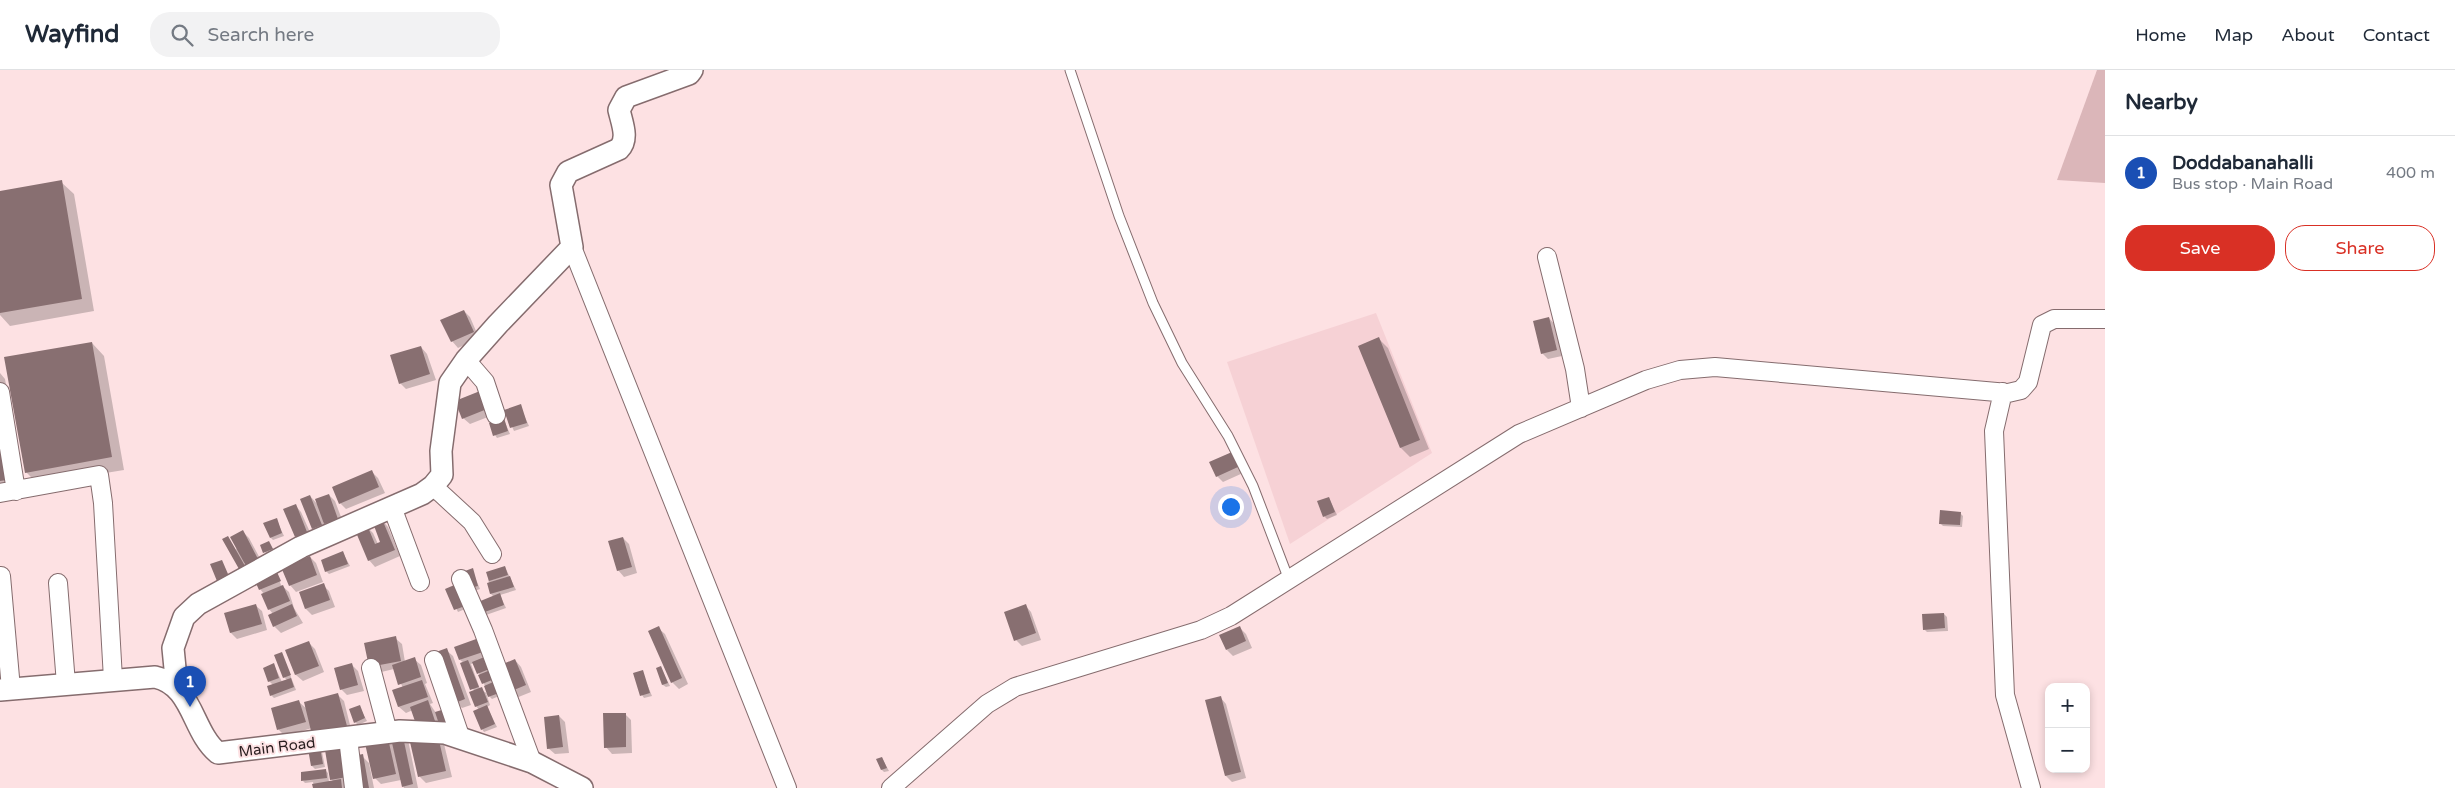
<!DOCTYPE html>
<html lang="en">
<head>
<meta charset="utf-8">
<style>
	:root { --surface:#fff; --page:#f2f2f3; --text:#1f2937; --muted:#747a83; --line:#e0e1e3; --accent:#d93025 }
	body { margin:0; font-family:"Varela Round",sans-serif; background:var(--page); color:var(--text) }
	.controls { position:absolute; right:15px; bottom:15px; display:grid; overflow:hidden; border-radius:10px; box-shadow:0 2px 8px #0003 }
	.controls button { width:45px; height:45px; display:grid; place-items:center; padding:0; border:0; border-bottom:1px solid var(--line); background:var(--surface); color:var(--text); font:25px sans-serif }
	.you { position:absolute; left:1230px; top:436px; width:18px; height:18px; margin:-12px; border:4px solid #fff; border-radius:50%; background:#1a73e8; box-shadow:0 0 0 8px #1a73e833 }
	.badge { display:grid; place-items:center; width:32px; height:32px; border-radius:50%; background:var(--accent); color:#fff; font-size:16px; font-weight:700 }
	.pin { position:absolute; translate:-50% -41px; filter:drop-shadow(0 1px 2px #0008) }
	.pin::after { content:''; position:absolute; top:26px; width:18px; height:15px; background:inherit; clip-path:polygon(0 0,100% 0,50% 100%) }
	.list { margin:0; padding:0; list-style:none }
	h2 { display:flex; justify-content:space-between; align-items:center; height:65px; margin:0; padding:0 20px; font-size:21px }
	h2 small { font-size:16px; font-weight:400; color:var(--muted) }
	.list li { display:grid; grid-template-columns:32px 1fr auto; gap:15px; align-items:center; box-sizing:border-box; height:75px; padding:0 20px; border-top:1px solid var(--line) }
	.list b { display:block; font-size:19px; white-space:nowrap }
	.list p { margin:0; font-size:16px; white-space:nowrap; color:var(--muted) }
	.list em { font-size:16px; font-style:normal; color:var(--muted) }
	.actions { display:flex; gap:10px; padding:15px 20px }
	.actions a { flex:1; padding:11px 0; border:1px solid var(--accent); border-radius:20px; text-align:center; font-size:18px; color:var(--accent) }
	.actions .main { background:var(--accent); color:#fff }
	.icon { flex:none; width:28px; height:28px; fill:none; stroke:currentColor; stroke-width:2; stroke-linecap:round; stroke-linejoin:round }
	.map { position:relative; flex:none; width:2105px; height:718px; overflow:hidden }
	header { display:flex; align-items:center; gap:30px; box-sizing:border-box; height:70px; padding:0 25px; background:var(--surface); border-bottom:1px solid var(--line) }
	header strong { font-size:24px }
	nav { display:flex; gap:28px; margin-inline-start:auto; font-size:18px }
	.search { width:350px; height:45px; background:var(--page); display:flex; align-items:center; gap:12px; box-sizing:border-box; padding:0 18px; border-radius:20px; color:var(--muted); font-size:19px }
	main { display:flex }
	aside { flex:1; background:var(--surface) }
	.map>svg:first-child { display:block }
	.built { fill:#f6d1d5 }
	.green { fill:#dbb6b9 }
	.shadow { fill:#0003; fill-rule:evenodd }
	.building { fill:#886f71 }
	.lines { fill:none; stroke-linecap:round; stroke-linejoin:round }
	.service-casing { stroke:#856c6e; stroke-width:11 }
	.minor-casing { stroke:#856c6e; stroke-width:20 }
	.tertiary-casing { stroke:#856c6e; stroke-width:24 }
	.service { stroke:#fff; stroke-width:9 }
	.minor { stroke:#fff; stroke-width:18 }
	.tertiary { stroke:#fff; stroke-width:21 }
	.labels { text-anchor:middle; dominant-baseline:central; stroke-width:4; stroke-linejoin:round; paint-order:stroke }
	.street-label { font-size:15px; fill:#291e1f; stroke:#fde1e3 }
</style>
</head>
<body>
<header>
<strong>Wayfind</strong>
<div class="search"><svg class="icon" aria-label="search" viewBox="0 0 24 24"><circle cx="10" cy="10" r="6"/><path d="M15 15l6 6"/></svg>Search here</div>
<nav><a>Home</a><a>Map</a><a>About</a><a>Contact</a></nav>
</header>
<main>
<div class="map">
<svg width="2105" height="718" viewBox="0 0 2105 718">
	<rect width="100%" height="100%" fill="#fde1e3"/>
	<path class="built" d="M1376 243 1432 383 1290 474 1227 292Z"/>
	<path class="green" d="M2097 0H2105V113L2057 110Z"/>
	<path class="shadow" d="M61 112 74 124 94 241 10 256 0 245V122Z
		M464 241 470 247 479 268 458 278 452 271Z
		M1549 248 1555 255 1562 286 1548 289 1542 283Z
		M1379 269 1388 278 1429 379 1410 387 1401 378Z
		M92 273 104 286 124 400 38 414 26 402Z
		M421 277 427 284 436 310 406 319 400 313Z
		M0 303 5 309 25 421 0 426Z
		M480 323 493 345 470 354 463 348Z
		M520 336 529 356 514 361 505 341Z
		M504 350 510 364 497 368 495 365Z
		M1231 384 1243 403 1223 412 1217 406Z
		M372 402 378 408 385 423 346 439 340 433Z
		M329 425 335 431 344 455 332 460 323 451 327 462 319 465 313 459 310 426 319 436Z
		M1329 428 1337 445 1327 449 1324 446Z
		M295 435 301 442 313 469 302 473 296 467Z
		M1960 443 1963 446 1962 457 1943 456 1940 453Z
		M276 449 284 466 273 470 271 468Z
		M382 450 388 457 400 486 375 497 369 490 367 457 373 463 378 474 382 472Z
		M243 462 249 468 264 496 253 501 244 492 247 499 242 501 240 499 228 468 236 480Z
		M623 468 629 474 637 503 624 507 618 500Z
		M269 473 275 482 267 485 265 482Z
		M343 483 350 496 329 504 326 501Z
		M310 487 316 493 323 512 296 522 290 515Z
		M505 497 516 520 500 525 506 538 486 545 483 542 494 527 491 524 487 503Z
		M472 500 480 519 474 521Z
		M277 504 281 515 289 522 294 538 303 553 281 563 274 556 269 545 273 544 269 539 264 524 260 519Z
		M323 515 329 521 335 537 312 545 306 539 300 523Z
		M447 520 470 537 458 542Z
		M255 535 262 541 267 560 237 569 231 563 225 544Z
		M1025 535 1031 542 1041 570 1022 576 1016 570Z
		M1944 544 1947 547 1948 561 1927 562 1924 559Z
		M658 558 665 564 688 614 679 619 672 612Z
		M1240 558 1246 564 1252 578 1233 586 1227 580Z
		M395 568 402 574 405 592 414 589 421 595 427 613 425 614 433 633 430 634 436 643 451 657 425 663 413 640 406 643 399 637 394 621 403 618 394 599 377 603 371 597Z
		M478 570 504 624 492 629 486 623 490 635 487 637 497 657 484 662 482 659 479 640 476 636 474 621 464 593 460 590ZM474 593 485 616 488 624 480 619 471 594Z
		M308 572 315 579 324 602 303 611 296 605 287 581Z
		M446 580 453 586 471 635 462 638 456 632Z
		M282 584 296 620 274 628 271 625 273 615 269 611 274 595 282 612 287 610 284 607Z
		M515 590 521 597 531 622 516 628 510 621Z
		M352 595 358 601 364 621 347 625 341 619Z
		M661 598 670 616 666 617 663 615Z
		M642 602 652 626 644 628 642 625Z
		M338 625 344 631 352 663 312 658 285 666 279 660 273 639 299 632 307 639Z
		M1220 627 1226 634 1246 708 1232 712 1226 706Z
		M359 636 367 651 358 655 355 652Z
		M625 644 631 650 632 683 612 684 606 677Z
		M559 646 565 652 569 683 555 684 548 678Z
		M387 665 408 670 418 718H404L401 710 381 714 375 708Z
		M438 667 444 674 452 707 426 713 420 707 412 673Z
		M325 675 353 713 344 715 347 718H314L313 712 305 713 303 711 325 700 328 703 329 712H334L331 709Z
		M319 679 322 682 325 697 315 699 312 696Z
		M362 686 369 693 374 718H360Z
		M882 688 889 701 884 702 882 700Z"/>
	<path class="building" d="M62 110 82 229 0 243V121Z
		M464 240 474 262 451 272 440 250Z
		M1549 247 1557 280 1541 284 1533 251Z
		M1379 267 1420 370 1400 378 1358 276Z
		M92 272 112 387 25 403 4 287Z
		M421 276 430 304 399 314 390 285Z
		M480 321 487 339 462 349 455 331Z
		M521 334 527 353 510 358 504 340Z
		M0 339 13 409 0 411Z
		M504 348 508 361 493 366 489 353Z
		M1232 382 1238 397 1216 407 1209 392Z
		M372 400 379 417 339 434 332 417Z
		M329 424 338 449 324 454 315 429Z
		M310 425 322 455 312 459 300 429Z
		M1329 427 1335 442 1323 447 1317 431Z
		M296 434 307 462 295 467 283 439Z
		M1940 440 1961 442 1960 455 1939 454Z
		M277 448 282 463 270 468 263 453Z
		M382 449 395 480 368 491 355 460 367 455 375 474 380 472 373 453Z
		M243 460 258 489 246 496 230 467Z
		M228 466 245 496 239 499 222 469Z
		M623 467 632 497 617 501 608 471Z
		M269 471 273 479 263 483 260 475Z
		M343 481 348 494 325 502 321 490Z
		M310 486 317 505 289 516 281 497Z
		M222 490 231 511 219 516 210 494Z
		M505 496 508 505 489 511 486 502Z
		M473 498 478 516 470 518 465 501Z
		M277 502 281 511 259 520 255 511Z
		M510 506 514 517 490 524 487 513Z
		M324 513 330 530 305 539 299 522Z
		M459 513 468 535 454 540 445 519Z
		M283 515 290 531 268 540 261 524Z
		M500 523 504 535 482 543 478 532Z
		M256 534 262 554 230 563 224 543Z
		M292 534 297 546 273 557 268 545Z
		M1026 534 1036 563 1014 571 1004 542Z
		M1944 543 1945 558 1923 560 1922 544Z
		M659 556 682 608 671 613 648 561Z
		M1240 556 1246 571 1226 580 1219 565Z
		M396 566 401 591 369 597 364 573Z
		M479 568 483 582 459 590 454 577Z
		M309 571 319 596 295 605 285 580Z
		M447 578 465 629 455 633 436 582Z
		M282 582 291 605 283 608 274 585Z
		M487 586 492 598 477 604 472 592Z
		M415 587 421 607 398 615 392 595Z
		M515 589 526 615 509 622 498 596Z
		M468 590 479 617 470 620 460 593Z
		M274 593 279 608 268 612 263 598Z
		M352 593 358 615 340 620 334 598Z
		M661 596 668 613 662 615 656 598Z
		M493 599 497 608 482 614 478 605Z
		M643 600 650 623 640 626 633 603Z
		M291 608 294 617 270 626 267 616Z
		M422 610 428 627 398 637 392 620Z
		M498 610 502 622 488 627 484 616Z
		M482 617 488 632 475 637 469 622Z
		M338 623 347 656 312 665 304 632Z
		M1221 626 1241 702 1225 706 1205 630Z
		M299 630 306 652 277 660 271 638Z
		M428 630 435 651 417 657 410 637Z
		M360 635 365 648 354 653 349 639Z
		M487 635 495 654 481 660 473 641Z
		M445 639 449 654 440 657 435 642Z
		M603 643H626V677L604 678Z
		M559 645 563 677 547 679 544 647Z
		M402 662 413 714 402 717 390 664Z
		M387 664 396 704 373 709 364 669Z
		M438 666 446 701 418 707 410 672Z
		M341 672 347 707 330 710 324 674Z
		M320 677 323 694 311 696 308 679Z
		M363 684 369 718H359L353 686Z
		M882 687 887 698 881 700 876 689Z
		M326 699 327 708 301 711V702Z
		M341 709 342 718H313L312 714Z"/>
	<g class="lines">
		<defs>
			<path id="service" d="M1070 0 1119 146 1153 233 1182 293 1228 366 1253 416 1289 510"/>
			<path id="minor" d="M572 177 787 718
				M1547 187 1575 299 1581 338
				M466 290 485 312 496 345
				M0 322 16 421
				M2003 322 1994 361 2005 625 2031 718
				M433 416 472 452 492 484
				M0 423 99 405 103 433 113 609
				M392 437 420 512
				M1 506 11 619
				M461 509 483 560 532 692
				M58 513 66 614
				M434 590 460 666
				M371 598 388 662
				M348 668 354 718
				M891 718 987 634 1015 617 1201 560 1231 546 1519 364 1646 310 1680 300 1715 297 2008 323 2021 320 2028 312 2042 255 2054 249H2105"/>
			<path id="tertiary" d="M177 619 173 578 184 547 198 534 301 477 422 424 433 416 442 405 441 381 450 313 466 290 498 254 572 177 561 115 568 102 619 79C629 69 622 53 619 40L626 27 689 4 692 0
				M0 620 155 607C193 615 192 662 218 683L400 661 445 663 532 692 582 718"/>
		</defs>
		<use href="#service" class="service-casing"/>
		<use href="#minor" class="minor-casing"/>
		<use href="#tertiary" class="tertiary-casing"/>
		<use href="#service" class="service"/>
		<use href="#minor" class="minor"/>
		<use href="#tertiary" class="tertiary"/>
	</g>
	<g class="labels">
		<g class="street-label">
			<text transform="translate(277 677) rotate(-7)">Main Road</text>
		</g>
	</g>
</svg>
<div class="controls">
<button>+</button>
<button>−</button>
</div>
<div class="you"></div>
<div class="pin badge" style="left:190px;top:637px;background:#1a4fb4">1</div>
</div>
<aside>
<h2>Nearby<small></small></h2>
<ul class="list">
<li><span class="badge" style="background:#1a4fb4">1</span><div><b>Doddabanahalli</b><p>Bus stop · Main Road</p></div><em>400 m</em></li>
</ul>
<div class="actions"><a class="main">Save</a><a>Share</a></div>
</aside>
</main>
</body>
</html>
